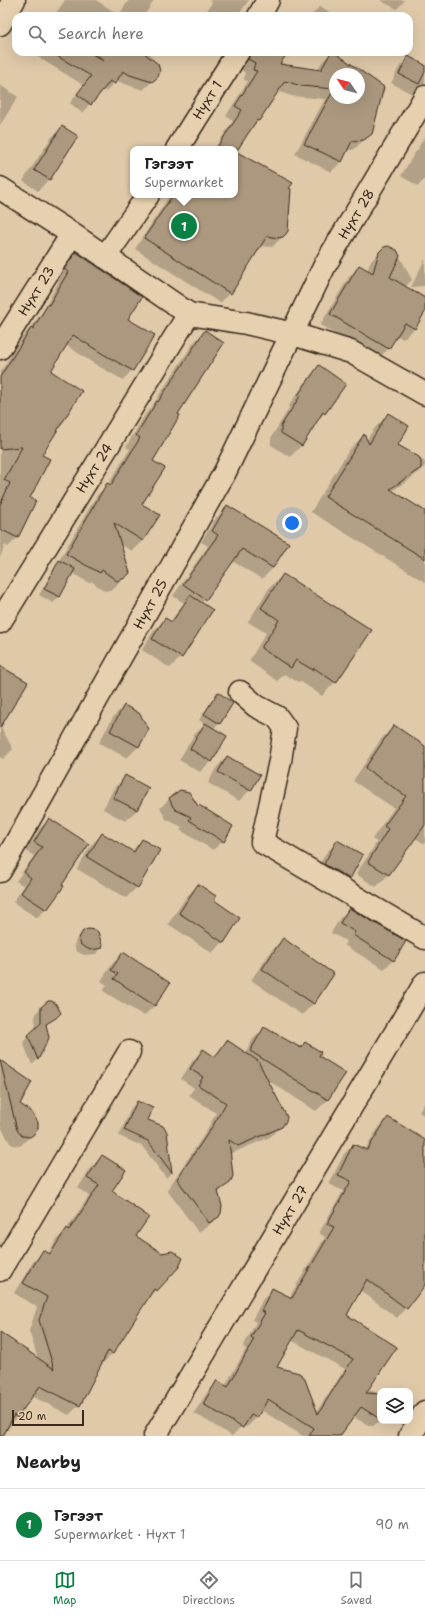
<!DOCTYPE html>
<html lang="en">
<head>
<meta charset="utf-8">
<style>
	:root { --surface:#fff; --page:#f6f6f6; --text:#222; --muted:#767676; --line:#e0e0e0; --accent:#0b8043 }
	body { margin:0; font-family:"Shantell Sans",sans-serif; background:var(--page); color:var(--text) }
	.controls { position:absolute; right:12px; bottom:12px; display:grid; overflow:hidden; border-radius:8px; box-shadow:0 4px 16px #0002 }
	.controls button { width:36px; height:36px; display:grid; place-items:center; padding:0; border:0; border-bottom:1px solid var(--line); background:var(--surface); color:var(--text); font:20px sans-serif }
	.compass { position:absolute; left:329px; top:68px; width:36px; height:36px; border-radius:50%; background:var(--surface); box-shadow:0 4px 16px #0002; rotate:305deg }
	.scale { position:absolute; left:12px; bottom:10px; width:72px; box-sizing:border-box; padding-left:4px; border:2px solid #3b2a1e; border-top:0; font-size:11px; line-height:14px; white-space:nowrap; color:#3b2a1e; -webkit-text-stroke:3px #e6d0af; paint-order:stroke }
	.you { position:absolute; left:292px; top:523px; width:14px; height:14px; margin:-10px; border:3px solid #fff; border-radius:50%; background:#1a73e8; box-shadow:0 0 0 6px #1a73e833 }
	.badge { display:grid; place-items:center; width:26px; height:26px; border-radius:50%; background:var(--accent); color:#fff; font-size:13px; font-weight:700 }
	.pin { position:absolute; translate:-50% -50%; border:2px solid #fff; box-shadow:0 1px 4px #0006 }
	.popup { position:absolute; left:130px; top:146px; width:108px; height:52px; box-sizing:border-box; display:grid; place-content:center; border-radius:8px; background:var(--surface); filter:drop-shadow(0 1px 3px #0005); font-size:13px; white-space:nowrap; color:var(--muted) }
	.popup b { font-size:15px; color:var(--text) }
	.popup::after { content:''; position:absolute; left:50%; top:100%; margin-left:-8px; border:8px solid transparent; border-top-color:var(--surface) }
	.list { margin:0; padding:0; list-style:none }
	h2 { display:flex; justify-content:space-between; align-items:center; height:52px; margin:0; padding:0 16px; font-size:17px }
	h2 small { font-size:13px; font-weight:400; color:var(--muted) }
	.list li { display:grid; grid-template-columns:26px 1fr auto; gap:12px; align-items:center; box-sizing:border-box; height:72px; padding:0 16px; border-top:1px solid var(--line) }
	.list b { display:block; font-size:15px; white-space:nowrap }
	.list p { margin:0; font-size:13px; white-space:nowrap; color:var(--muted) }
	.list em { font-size:13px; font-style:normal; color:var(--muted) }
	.icon { flex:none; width:22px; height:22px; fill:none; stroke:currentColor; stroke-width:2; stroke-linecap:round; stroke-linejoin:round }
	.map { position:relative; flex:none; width:425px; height:1436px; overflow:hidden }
	.search { position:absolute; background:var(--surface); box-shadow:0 4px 16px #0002; left:12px; right:12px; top:12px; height:44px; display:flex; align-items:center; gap:10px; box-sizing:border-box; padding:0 14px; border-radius:12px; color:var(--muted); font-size:15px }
	.sheet { height:124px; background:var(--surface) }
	nav { display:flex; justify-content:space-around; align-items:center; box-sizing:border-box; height:56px; border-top:1px solid var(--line); background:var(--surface); font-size:11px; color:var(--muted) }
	nav a { display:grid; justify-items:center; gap:2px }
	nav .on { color:var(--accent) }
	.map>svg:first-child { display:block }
	.shadow { fill:#0003; fill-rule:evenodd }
	.building { fill:#ac987e; stroke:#3b2a1e; fill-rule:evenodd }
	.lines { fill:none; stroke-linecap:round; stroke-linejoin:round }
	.minor-casing { stroke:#3b2a1e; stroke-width:25 }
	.minor { stroke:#e6d0af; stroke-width:22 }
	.labels { text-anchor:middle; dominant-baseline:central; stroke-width:4; stroke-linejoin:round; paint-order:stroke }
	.street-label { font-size:14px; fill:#3b2a1e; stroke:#e6d0af }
</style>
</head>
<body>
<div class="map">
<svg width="425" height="1436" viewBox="0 0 425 1436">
	<rect width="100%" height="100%" fill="#dfc9a9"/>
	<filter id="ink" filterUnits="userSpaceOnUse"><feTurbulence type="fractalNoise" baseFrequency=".025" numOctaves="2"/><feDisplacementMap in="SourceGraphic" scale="8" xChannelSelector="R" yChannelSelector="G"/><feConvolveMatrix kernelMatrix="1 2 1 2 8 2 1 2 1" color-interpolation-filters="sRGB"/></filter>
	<g filter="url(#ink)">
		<path class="shadow" d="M65 0H96L119 15 129 0H154L144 16H54Z
			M209 0H249L238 16H204L212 2Z
			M381 0H405L397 9 381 1Z
			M320 6 334 15 311 16Z
			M30 52H149L159 71 157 77 143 90 122 83 116 80 106 92 102 89 82 113 70 103 83 85Z
			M236 52H286L279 64 317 71 322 62 332 52 383 87 371 134 353 150H346L341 162 331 172 295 154 325 99 291 96 277 91 258 121 251 128 235 152V149H214L233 121 226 116 248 81 244 80 245 73 242 70 246 64 240 61ZM335 74H359V98H335Z
			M409 57 425 66V99L416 93 412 94 391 83 400 66Z
			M0 85 18 97 0 125Z
			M62 127 49 179 38 191 23 181 51 138Z
			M425 136V179L418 186 401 176 414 154 420 147 418 148Z
			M235 152 288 189 282 237 272 247 259 246 230 293 220 303 135 249 170 195H235Z
			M382 250 397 251 412 280 405 287 425 297V310L414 329 403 339 396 335 388 349 378 359 320 325 349 277 359 266 367 271 371 261Z
			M76 253 127 320 132 370 123 380 93 363 66 345 50 371 41 455 23 508 18 537 8 547 5 545 0 558V493H1L0 491V373L22 338 43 311 59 281 56 279 66 262Z
			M425 259V286L411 287Z
			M205 331 177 414 151 461 141 505 143 540 132 551 120 544 124 578 113 589 105 591 91 581 89 583 72 573 59 597 53 603 39 595 97 495 108 485 130 449 126 447 146 413 150 409 194 342Z
			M319 367 324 413 315 423 301 446 290 457 271 445V438L289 408 288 407 308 378Z
			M388 414 396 445 425 462V466L413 477 392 491 425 512V582L311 512 349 450 363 436 366 441 374 429Z
			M228 506 288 543 273 568 262 579 232 561 201 604 181 657 170 668 142 650 154 630 166 619 170 622 184 603 173 596 208 546 201 542 216 518Z
			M283 575 370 630 335 682 322 696 300 681 298 682 284 674 277 681 249 661 266 633 248 622 269 588Z
			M0 668V726L13 749 3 759 0 757Z
			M219 694V723L213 729 211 761 200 772 179 760 194 735 205 724 199 720 213 699Z
			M124 706 148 729 138 747 127 758 99 743 113 717Z
			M394 726 425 747V844L415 838 388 875 376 887 356 874 377 842 372 839 394 808 353 781 381 739Z
			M227 757 250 790 239 801 208 783 216 768Z
			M125 777 137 810 125 821 103 809 114 788Z
			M169 799 223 841 213 850 180 830 182 827 166 819 160 808Z
			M49 820 61 885 46 909 37 918 13 902 24 886 16 881 34 856 26 851 40 828Z
			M102 834 131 852 142 840 137 887 126 898 77 869 91 845Z
			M337 842 362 856 349 879 338 890 313 875 326 853Z
			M198 885 212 901 223 942 212 953 168 924 187 896Z
			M349 909 393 960 384 969 344 945 346 941 331 933 340 918Z
			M83 932 102 948 96 954 84 955 76 951 74 945 77 938Z
			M283 939 333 974 313 1004 302 1015 251 980 272 950Z
			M123 953 155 1005 144 1016 103 991 107 985 101 981 112 964Z
			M43 1005 59 1013 45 1026 48 1038 37 1060 32 1065 23 1042 36 1029 35 1017 37 1012Z
			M265 1028 328 1100 316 1111 266 1079 281 1126 270 1137 230 1154 229 1182 218 1193V1216L207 1227 198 1232 167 1190 204 1135 216 1113 189 1095 194 1088 181 1079 193 1060 203 1050 213 1057 227 1042 245 1054 253 1039Z
			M0 1061 31 1082 19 1105 33 1134 20 1146 13 1145 10 1143 0 1125Z
			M137 1102 147 1121 166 1132 171 1173 166 1178 142 1146 119 1136 131 1108Z
			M425 1102V1116L419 1112Z
			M388 1118 425 1171V1285L397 1318 360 1290 345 1315 367 1389 380 1394V1421L373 1426H370L353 1417 338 1436H303L261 1410 256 1418 247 1427 243 1425 232 1436 194 1413 208 1391 218 1382 225 1386 246 1349 243 1347 256 1322 252 1320 263 1299 273 1290 289 1298 325 1237 319 1233 343 1191 329 1184 344 1154 353 1145 365 1150 379 1127ZM291 1340 345 1369 316 1412 275 1368Z
			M102 1156 111 1191 134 1236 178 1266 146 1300 112 1354 102 1364 101 1363 79 1405 69 1415 32 1396 3 1436H0V1333L38 1359 29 1331 37 1307 14 1293 33 1262 43 1252 48 1254 57 1239 66 1230 89 1196 78 1188 92 1166Z"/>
		<path class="building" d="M50 52H89L103 61 104 60 92 52H143L158 64 160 71 158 77 152 82 130 75 123 71 115 84 110 81 91 105 77 94 91 76Z
			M250 52H288L280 64 321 70 331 52H334L384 87 372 134 364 140 352 141 342 162 304 144 334 89 301 86 285 81 259 121 257 120 238 149H216L242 110 235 106 257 71 253 70 255 63 248 59ZM335 74H359V98H335Z
			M408 56 425 65V72L419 84 399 74Z
			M62 126 78 136 50 180 34 170Z
			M235 151 293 183 289 188 291 189 288 231 286 234 283 237 278 238 267 236 231 294 144 238 173 195H235Z
			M388 246 397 250 400 256 390 277 425 298V312L415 329 405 323 389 349 330 314 359 265 373 273 379 252 384 247Z
			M76 252 142 297 128 319 155 335 133 371 103 354 73 335 51 371 82 391 42 455 50 459 30 498 36 501 18 538 0 529V505L10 483 4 480 22 447 0 449V377L31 328 33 329 48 304 49 305 68 272 64 269Z
			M205 330 224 343 178 414 180 415 153 461 165 468 142 504 160 515 143 541 114 523 130 573 125 578 117 581 102 570 100 573 66 554 107 483 111 485 140 438 136 435 157 401 158 402Z
			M319 365 346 384 325 414 323 412 302 446 281 433V426L300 396 298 395Z
			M388 413 409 426 398 445 419 457 421 462V468L390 489 425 511V559L325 497 364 434 369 444Z
			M227 505 289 543 273 568 242 549 206 600 183 584 218 535 212 531Z
			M59 560 75 569 60 597 44 589Z
			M283 574 372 630 336 683 314 668 313 670 296 660 291 668 261 648 279 620 261 608Z
			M190 595 213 610 182 658 152 639 165 618 172 622Z
			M0 666 28 682 0 728Z
			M218 692 233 703 220 724 204 714Z
			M124 705 139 713 149 729 139 747 110 731Z
			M205 723 227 736 212 762 190 749Z
			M394 725 425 746V825L389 875 368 862 388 829 384 826 406 796 365 768Z
			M227 756 260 775 251 791 218 772Z
			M125 775 149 788 137 810 113 798Z
			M180 790 189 792 198 806 199 805 233 826 224 842 189 820 191 817 176 810 173 807 169 798Z
			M49 818 89 844 62 885 64 886 47 910 21 893 31 878 24 872 42 847 34 842Z
			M102 833 134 852 142 839 160 850 138 888 87 857Z
			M337 840 363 855 350 879 324 864Z
			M198 884 216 896 214 900 240 918 224 943 179 913Z
			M349 908 406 941 394 961 353 935 355 932 340 923Z
			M88 929 95 930 98 932 103 948 90 950 81 945 79 939 80 936 83 931Z
			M283 938 334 974 314 1004 262 969Z
			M123 952 170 983 155 1006 114 979 118 974 111 970Z
			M48 1001H52L56 1004 61 1013 56 1018 46 1024 49 1038 38 1060 28 1035 41 1023V1007Z
			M264 1027 301 1048 305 1042 321 1052 319 1056 346 1073 328 1100 250 1051Z
			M227 1040 258 1061 287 1117 286 1121 282 1127 238 1146 229 1140 233 1176 230 1183 218 1191 222 1206 221 1213 219 1217 209 1223 177 1179 214 1124 226 1103 198 1085 203 1077 190 1069 203 1049 215 1057Z
			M0 1060 32 1082 20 1104 31 1111 38 1122V1129L33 1135 30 1137 22 1136 17 1130Z
			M137 1101 153 1108 148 1120 163 1126 167 1132 172 1173 148 1141 124 1130Z
			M388 1117 425 1140V1285L407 1309 367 1279 347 1315 397 1347 366 1393 380 1394V1419L361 1407 340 1436H309L314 1428 268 1399 257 1418 251 1415 243 1428 203 1404 217 1380 228 1387 254 1339 251 1337 265 1313 261 1311 272 1288 292 1298 334 1227 327 1224 351 1181 338 1175 353 1144 367 1150ZM298 1330 353 1359 333 1390H332H333L318 1414 304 1377 299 1373 277 1367Z
			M102 1155 126 1170 112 1191 149 1217 136 1236 162 1253 172 1251 183 1258 179 1267 157 1291 154 1289 113 1354 108 1351 80 1406 40 1386 17 1418 14 1415 3 1436H0V1332L54 1369 39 1320 47 1297 23 1283 43 1250 50 1254 67 1228 69 1230 99 1185 87 1178Z"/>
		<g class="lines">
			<defs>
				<path id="minor" d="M259 16 268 0
					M0 24 14 0
					M177 149 238 52
					M0 188 72 234 189 314 246 323 293 334 351 352 425 394
					M105 257 148 195
					M0 348 72 234
					M0 622 189 314
					M240 692 256 706 277 717 285 728 280 761 262 842 425 938
					M0 871 225 472 325 265 425 97
					M0 1270 129 1052
					M155 1436 425 983
					M410 1436 425 1412"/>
			</defs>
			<use href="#minor" class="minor-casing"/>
			<use href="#minor" class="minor"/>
		</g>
	</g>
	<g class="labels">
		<g class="street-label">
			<text transform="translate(207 100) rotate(-58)">Нүхт 1</text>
			<text transform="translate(356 214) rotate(-59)">Нүхт 28</text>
			<text transform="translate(36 291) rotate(-58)">Нүхт 23</text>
			<text transform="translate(94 468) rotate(-58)">Нүхт 24</text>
			<text transform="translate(150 604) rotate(-61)">Нүхт 25</text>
			<text transform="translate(290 1210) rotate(-59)">Нүхт 27</text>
		</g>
	</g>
</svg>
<div class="controls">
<button><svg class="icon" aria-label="layers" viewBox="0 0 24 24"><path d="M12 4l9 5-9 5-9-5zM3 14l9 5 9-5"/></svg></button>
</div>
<svg class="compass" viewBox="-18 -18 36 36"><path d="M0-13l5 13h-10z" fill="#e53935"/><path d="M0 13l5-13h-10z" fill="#767676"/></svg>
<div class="scale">20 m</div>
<div class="you"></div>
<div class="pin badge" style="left:184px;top:226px">1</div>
<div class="popup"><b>Гэгээт</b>Supermarket</div>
<div class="search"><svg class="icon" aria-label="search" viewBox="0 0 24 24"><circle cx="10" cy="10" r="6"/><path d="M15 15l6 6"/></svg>Search here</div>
</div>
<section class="sheet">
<h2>Nearby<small></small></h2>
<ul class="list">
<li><span class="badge">1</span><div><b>Гэгээт</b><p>Supermarket · Нүхт 1</p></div><em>90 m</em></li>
</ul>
</section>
<nav>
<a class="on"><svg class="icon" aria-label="map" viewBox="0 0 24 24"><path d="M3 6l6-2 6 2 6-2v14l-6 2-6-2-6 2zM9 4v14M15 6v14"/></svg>Map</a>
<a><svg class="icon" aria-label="directions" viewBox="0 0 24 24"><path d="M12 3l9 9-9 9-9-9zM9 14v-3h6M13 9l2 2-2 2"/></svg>Directions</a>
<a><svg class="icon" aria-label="saved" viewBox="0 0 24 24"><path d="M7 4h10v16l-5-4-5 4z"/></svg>Saved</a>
</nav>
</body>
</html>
